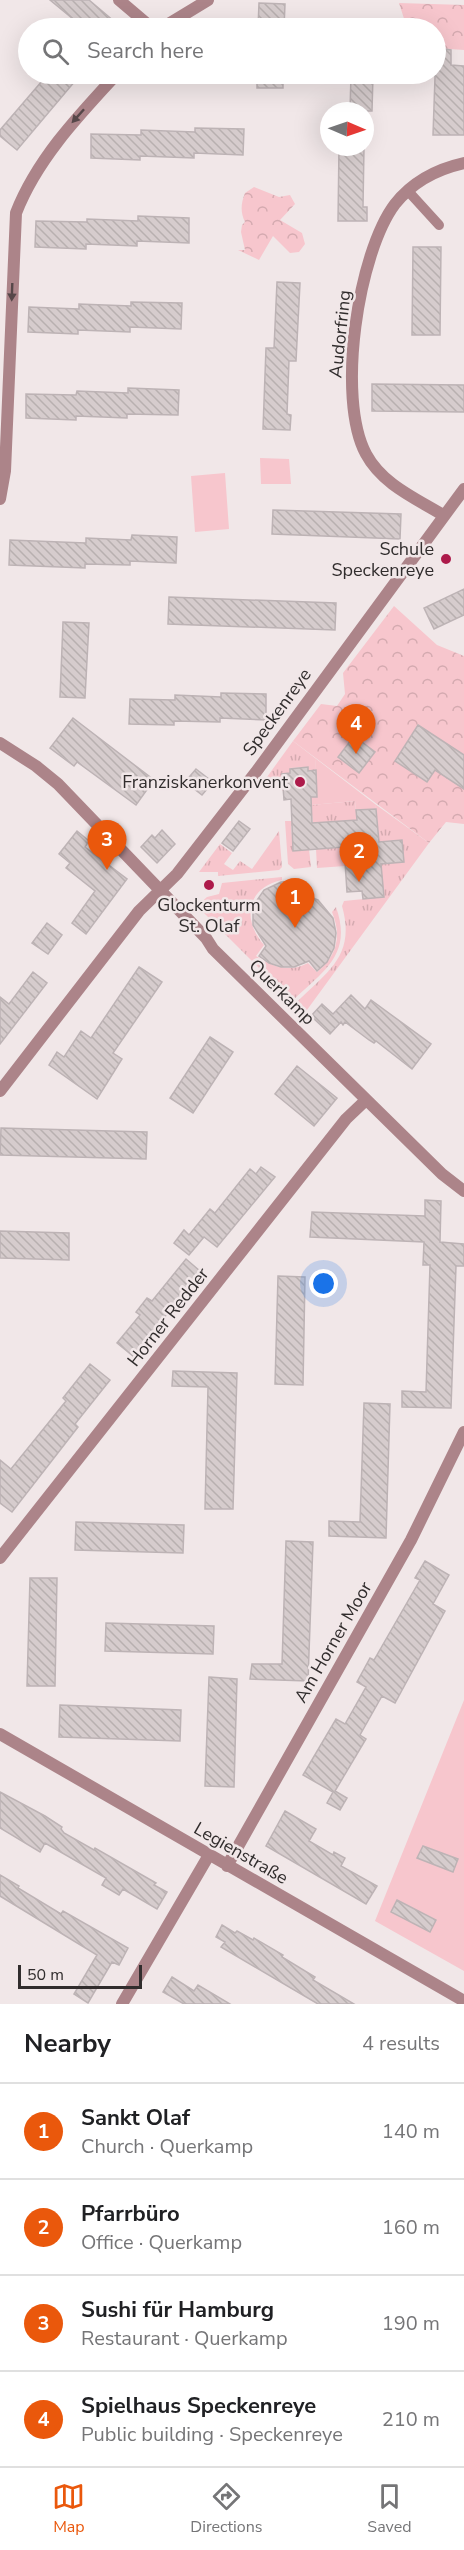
<!DOCTYPE html>
<html lang="en">
<head>
<meta charset="utf-8">
<style>
	:root { --surface:#fff; --page:#f6f6f6; --text:#202124; --muted:#757577; --line:#e0e0e0; --accent:#ea580c }
	body { margin:0; font-family:"Nunito Sans",sans-serif; background:var(--page); color:var(--text) }
	.compass { position:absolute; left:320px; top:102px; width:54px; height:54px; border-radius:50%; background:var(--surface); box-shadow:0 6px 24px #0002; rotate:92deg }
	.scale { position:absolute; left:18px; bottom:15px; width:124px; box-sizing:border-box; padding-left:6px; border:3px solid #312d2d; border-top:0; font-size:16px; line-height:21px; white-space:nowrap; color:#312d2d; -webkit-text-stroke:4px #f1e7e8; paint-order:stroke }
	.you { position:absolute; left:324px; top:1284px; width:21px; height:21px; margin:-15px; border:4px solid #fff; border-radius:50%; background:#1a73e8; box-shadow:0 0 0 9px #1a73e833 }
	.badge { display:grid; place-items:center; width:39px; height:39px; border-radius:50%; background:var(--accent); color:#fff; font-size:20px; font-weight:700 }
	.pin { position:absolute; translate:-50% -50px; filter:drop-shadow(0 2px 3px #0008) }
	.pin::after { content:''; position:absolute; top:32px; width:21px; height:18px; background:inherit; clip-path:polygon(0 0,100% 0,50% 100%) }
	.list { margin:0; padding:0; list-style:none }
	h2 { display:flex; justify-content:space-between; align-items:center; height:78px; margin:0; padding:0 24px; font-size:26px }
	h2 small { font-size:20px; font-weight:400; color:var(--muted) }
	.list li { display:grid; grid-template-columns:39px 1fr auto; gap:18px; align-items:center; box-sizing:border-box; height:96px; padding:0 24px; border-top:2px solid var(--line) }
	.list b { display:block; font-size:22px; white-space:nowrap }
	.list p { margin:0; font-size:20px; white-space:nowrap; color:var(--muted) }
	.list em { font-size:20px; font-style:normal; color:var(--muted) }
	.icon { flex:none; width:33px; height:33px; fill:none; stroke:currentColor; stroke-width:2; stroke-linecap:round; stroke-linejoin:round }
	.map { position:relative; flex:none; width:464px; height:2004px; overflow:hidden }
	.search { position:absolute; background:var(--surface); box-shadow:0 6px 24px #0002; left:18px; right:18px; top:18px; height:66px; display:flex; align-items:center; gap:15px; box-sizing:border-box; padding:0 21px; border-radius:33px; color:var(--muted); font-size:22px }
	.sheet { height:462px; background:var(--surface) }
	nav { display:flex; justify-content:space-around; align-items:center; box-sizing:border-box; height:84px; border-top:2px solid var(--line); background:var(--surface); font-size:16px; color:var(--muted) }
	nav a { display:grid; justify-items:center; gap:3px }
	nav .on { color:var(--accent) }
	.map>svg:first-child { display:block }
	.grass { fill:url(#grass-tufts) }
	.park { fill:url(#park-crowns) }
	.garden { fill:#f7c6cd }
	.building { fill:url(#building-back-hatch); stroke:#bdb3b5; stroke-width:1.5 }
	.lines { fill:none; stroke-linecap:round; stroke-linejoin:round }
	.service { stroke:#ac8489; stroke-width:10 }
	.minor { stroke:#ac8489; stroke-width:12 }
	.oneway { fill:#564749 }
	.poi-dot { fill:#ad1a4a; stroke:#f1e7e8; stroke-width:2 }
	.labels { text-anchor:middle; dominant-baseline:central; stroke-width:5; stroke-linejoin:round; paint-order:stroke }
	.street-label { font-size:18px; fill:#312d2d; stroke:#f1e7e8 }
	.poi-label { font-size:18px; fill:#312d2d; stroke:#f1e7e8; text-anchor:end }
</style>
</head>
<body>
<div class="map">
<svg width="464" height="2004" viewBox="0 0 464 2004">
	<defs>
		<pattern id="grass-tufts" width="24" height="20" patternUnits="userSpaceOnUse" patternTransform="scale(1.5)"><rect width="24" height="20" fill="#f7c6cd"/><path d="M3 7l-1-3M5 7V3M7 7l1-3M15 17l-1-3M17 17v-4M19 17l1-3" fill="none" stroke="#d4aab0"/></pattern>
		<pattern id="park-crowns" width="20" height="18" patternUnits="userSpaceOnUse" patternTransform="scale(1.5)"><rect width="20" height="18" fill="#f7c6cd"/><path d="M2 6a3 3 0 1 1 6 0M12 15a3 3 0 1 1 6 0" fill="none" stroke="#d4aab0"/></pattern>
		<pattern id="building-back-hatch" width="6" height="6" patternUnits="userSpaceOnUse" patternTransform="scale(1.5)"><rect width="6" height="6" fill="#d6cccd"/><path d="M-1 5l2 2M0 0l6 6M5-1l2 2" fill="none" stroke="#b8b0b0"/></pattern>
	</defs>
	<rect width="100%" height="100%" fill="#f1e7e8"/>
	<path class="grass" d="M293 741 315 758 316 770 308 771V767L290 768V773L282 774 283 791 267 777Z
		M355 801 357 820 313 823 311 805Z
		M375 804 429 843 304 1014 295 1004C328 971 356 956 342 906L344 901 383 897 381 864 403 862 402 840 379 842Z
		M285 821H293L294 825 291 826 293 850 309 849 311 867 294 869 288 864Z
		M279 831 282 867 279 870 218 876V872H199L220 844 232 853 224 864 233 870 240 861 252 869Z
		M344 847 345 866 317 868 316 849Z
		M282 877V880C246 888 242 920 264 945L256 956C273 967 289 973 308 963L317 972C337 956 342 936 332 912L336 907C353 955 323 971 292 1001L197 906 207 897 219 894 222 883Z"/>
	<path class="park" d="M399 3 464 5V50L436 48V28H407Z
		M254 187 279 197 290 195 295 204 280 220 302 233 305 244 299 252 290 253 273 236 259 260 238 250H245L241 232 242 225 245 222C240 212 241 203 245 193Z
		M394 606 437 645 464 656V824L446 822 429 843 293 741 321 704 337 706 345 694 343 673Z"/>
	<path class="garden" d="M260 458 289 459 291 484H261Z
		M225 473 229 529 195 532 191 476Z
		M315 758 375 804 376 809 356 810 355 801 311 805V797L317 796Z
		M464 1700V1971L375 1921Z"/>
	<path class="building" d="M50 0H89L122 28H84Z
		M259 3 285 4 284 28H258Z
		M436 48 451 50V65L464 66V135H433Z
		M48 74H81L17 150 0 136V130Z
		M257 74H283V88H257Z
		M351 75 373 76 372 111H350Z
		M195 128 244 129 243 155 194 153V158L140 156V160L91 158V134L141 135V130L195 132Z
		M339 147H364L363 207H367V221H338Z
		M138 216 189 218V243L137 241V246L86 244V249L35 247 36 221 87 222V219L138 221Z
		M413 247H441L440 335H412Z
		M277 282 300 283 296 361H289L287 414 291 415 290 430 263 429 266 348H274Z
		M131 302 182 303 181 329 130 327V332L78 330V334L28 332 29 307 79 309V304L131 306Z
		M372 384 464 385V412L372 411Z
		M128 388 179 390 178 415 127 414V418L76 416V420L26 418V394L76 395 77 391 128 393Z
		M273 510 401 514 400 539 272 534Z
		M132 535 177 537 176 563 130 561V565L85 564V568L9 565 10 540 86 543V538L131 540Z
		M464 589V615L434 629 424 608Z
		M169 597 336 603 335 630 168 624Z
		M63 622 89 623 85 698 60 697Z
		M221 693 266 694V720L220 718V722L174 721V725L129 724 130 699 175 700V695L221 697Z
		M73 718 154 780 136 805 77 762 74 766 50 748Z
		M418 725 464 755V789L435 770 427 782 395 761Z
		M354 736 375 752 359 773 338 757Z
		M308 767V771L316 770 317 797H311L312 823 357 820 356 810 376 809 379 842 402 840 404 862 381 864 384 897 363 899 362 891 347 892 344 847 293 851 291 799 284 800 282 774 290 773V769Z
		M196 769 213 782 202 795 185 782Z
		M239 821 250 829 233 851 222 843Z
		M162 830 175 844 157 863 141 847 152 835 155 838Z
		M77 831 89 841 85 847 127 879 86 934 72 923 95 891 66 868 70 863 59 854Z
		M281 882H296L295 892 318 900 333 918 336 933 334 948 327 962 317 971 309 961 294 967H281L269 963 259 956 266 946 253 925V906L264 890Z
		M47 923 62 935 48 954 32 943Z
		M139 967 162 982 113 1053 122 1059 97 1099 49 1065 57 1052 64 1057 81 1031 91 1038Z
		M33 972 47 983 0 1044V997L9 1004Z
		M351 995 365 1009 371 1000 431 1044 412 1069 376 1041 374 1043 369 1040 345 1022 343 1025 341 1022 330 1034 311 1016 322 1004 333 1014Z
		M210 1037 233 1052 193 1113 170 1098Z
		M297 1066 337 1098 314 1126 275 1094Z
		M1 1128 147 1132 146 1159 0 1155Z
		M261 1167 275 1177 217 1247 204 1237 189 1255 174 1243 184 1230 189 1235 210 1209 215 1213 250 1169 256 1174Z
		M425 1200 441 1201 440 1242 464 1244V1266H456L451 1408 402 1407V1391L426 1392 430 1265H423L424 1242 310 1237 312 1212 425 1216Z
		M0 1231 69 1233V1260L0 1258Z
		M186 1259 200 1271 134 1357 117 1343 140 1315 136 1312 147 1298 152 1301Z
		M278 1276 305 1277 303 1385 275 1384Z
		M90 1364 110 1380 75 1424 78 1427 12 1512 0 1503V1460L11 1469 66 1401 63 1398Z
		M173 1371 237 1373 233 1509H205L208 1387 172 1386Z
		M364 1403 390 1404 386 1538 329 1536V1521L360 1522Z
		M76 1522 184 1525 183 1553 75 1550Z
		M286 1541 313 1542 308 1681 250 1679 252 1664H282Z
		M425 1561 449 1575 433 1604 445 1611 395 1703 382 1696 360 1735 366 1739 335 1791 347 1798 340 1810 327 1803 333 1792 303 1775 336 1719 345 1724 366 1687 357 1682 370 1658 374 1660 420 1580 415 1578Z
		M30 1578H57L55 1686H27Z
		M106 1623 214 1626 213 1654 105 1651Z
		M209 1677 237 1679 234 1787 205 1786Z
		M60 1705 181 1710 180 1741 59 1737Z
		M0 1792 45 1816 62 1827 61 1829 64 1833 94 1850 95 1848 156 1883 154 1885 167 1892 157 1909 123 1889 119 1895 102 1885 106 1878 45 1843 40 1852 0 1828Z
		M285 1811 316 1829 309 1841 333 1855 334 1852 345 1858 341 1866 377 1886 366 1904 266 1846Z
		M423 1846 458 1859 453 1872 417 1858Z
		M0 1875 19 1886 18 1888 61 1914 63 1911 128 1948 119 1965 112 1962 88 2003 74 1994 97 1955 0 1896Z
		M397 1900 436 1920 430 1932 391 1912Z
		M222 1925 235 1933 237 1931 253 1940 254 1938 283 1955 282 1957 315 1977 313 1980 354 2004H318L221 1947 225 1942 216 1937Z
		M172 1977 194 1991 198 1985 230 2004H184L163 1992Z"/>
	<g class="lines">
		<path class="service" d="M408 191 439 225"/>
		<path class="minor" d="M119 0 152 28
			M162 28 208 0
			M0 499 5 471 16 213C37 159 79 115 117 74
			M443 515C415 498 382 484 366 454 336 398 358 253 395 204 413 181 437 169 464 163
			M0 743 36 766 58 784 206 938 213 949 442 1174 464 1191
			M0 1091 139 911 177 874 256 772 464 489
			M0 1558 346 1119 366 1100
			M0 1734 464 2001
			M227 1866 411 1540 464 1432
			M122 2004 209 1855"/>
	</g>
	<defs><path id="oneway-solid" d="M-6-.8H1V-3.2L6.5 0L1 3.2V.8H-6Z" transform="scale(1.5)"/></defs>
	<g class="oneway">
		<use href="#oneway-solid" transform="translate(78 116) rotate(132)"/>
		<use href="#oneway-solid" transform="translate(12 292) rotate(92)"/>
	</g>
	<g class="poi-dot">
		<circle cx="446" cy="559" r="6"/>
		<circle cx="300" cy="782" r="6"/>
		<circle cx="209" cy="885" r="6"/>
	</g>
	<g class="labels">
		<g class="street-label">
			<text transform="translate(340 334) rotate(-84)">Audorfring</text>
			<text transform="translate(277 712) rotate(-54)">Speckenreye</text>
			<text transform="translate(282 992) rotate(45)">Querkamp</text>
			<text transform="translate(168 1317) rotate(-52)">Horner Redder</text>
			<text transform="translate(333 1642) rotate(-60)">Am Horner Moor</text>
			<text transform="translate(241 1853) rotate(30)">Legienstraße</text>
		</g>
		<g class="poi-label">
			<text x="434" y="549">Schule<tspan x="434" dy="21">Speckenreye</tspan></text>
			<text x="288" y="782">Franziskanerkonvent</text>
			<text x="209" y="905" text-anchor="middle">Glockenturm<tspan x="209" dy="21">St. Olaf</tspan></text>
		</g>
	</g>
</svg>
<svg class="compass" viewBox="-18 -18 36 36"><path d="M0-13l5 13h-10z" fill="#e53935"/><path d="M0 13l5-13h-10z" fill="#757577"/></svg>
<div class="scale">50 m</div>
<div class="you"></div>
<div class="pin badge" style="left:295px;top:928px">1</div>
<div class="pin badge" style="left:359px;top:882px">2</div>
<div class="pin badge" style="left:107px;top:870px">3</div>
<div class="pin badge" style="left:356px;top:754px">4</div>
<div class="search"><svg class="icon" aria-label="search" viewBox="0 0 24 24"><circle cx="10" cy="10" r="6"/><path d="M15 15l6 6"/></svg>Search here</div>
</div>
<section class="sheet">
<h2>Nearby<small>4 results</small></h2>
<ul class="list">
<li><span class="badge">1</span><div><b>Sankt Olaf</b><p>Church · Querkamp</p></div><em>140 m</em></li>
<li><span class="badge">2</span><div><b>Pfarrbüro</b><p>Office · Querkamp</p></div><em>160 m</em></li>
<li><span class="badge">3</span><div><b>Sushi für Hamburg</b><p>Restaurant · Querkamp</p></div><em>190 m</em></li>
<li><span class="badge">4</span><div><b>Spielhaus Speckenreye</b><p>Public building · Speckenreye</p></div><em>210 m</em></li>
</ul>
</section>
<nav>
<a class="on"><svg class="icon" aria-label="map" viewBox="0 0 24 24"><path d="M3 6l6-2 6 2 6-2v14l-6 2-6-2-6 2zM9 4v14M15 6v14"/></svg>Map</a>
<a><svg class="icon" aria-label="directions" viewBox="0 0 24 24"><path d="M12 3l9 9-9 9-9-9zM9 14v-3h6M13 9l2 2-2 2"/></svg>Directions</a>
<a><svg class="icon" aria-label="saved" viewBox="0 0 24 24"><path d="M7 4h10v16l-5-4-5 4z"/></svg>Saved</a>
</nav>
</body>
</html>
